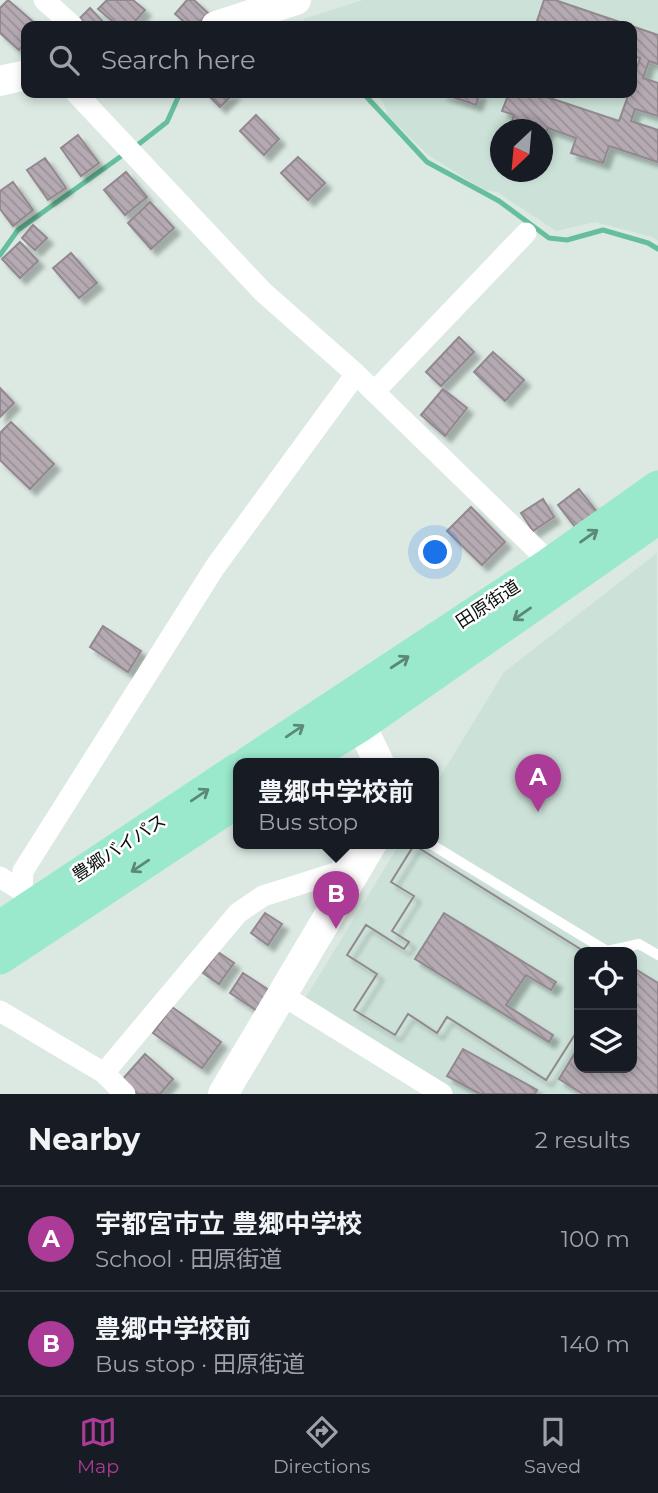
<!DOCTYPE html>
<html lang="en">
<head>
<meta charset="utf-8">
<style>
	:root { --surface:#171b24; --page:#20242c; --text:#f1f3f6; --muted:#9ea1a6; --line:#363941; --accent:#ac3b97 }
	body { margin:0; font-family:Montserrat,"Noto Sans JP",sans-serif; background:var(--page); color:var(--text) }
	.controls { position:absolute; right:21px; bottom:21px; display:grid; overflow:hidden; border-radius:14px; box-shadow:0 4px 10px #0003 }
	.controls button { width:63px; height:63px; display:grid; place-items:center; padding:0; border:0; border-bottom:2px solid var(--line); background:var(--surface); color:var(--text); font:35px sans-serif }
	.compass { position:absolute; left:490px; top:119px; width:63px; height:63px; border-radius:50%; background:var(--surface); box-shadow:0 4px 10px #0003; rotate:206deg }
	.you { position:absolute; left:436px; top:553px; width:24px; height:24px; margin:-18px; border:5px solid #fff; border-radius:50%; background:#1a73e8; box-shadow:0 0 0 10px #1a73e833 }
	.badge { display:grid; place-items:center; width:46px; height:46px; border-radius:50%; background:var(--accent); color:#fff; font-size:23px; font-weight:700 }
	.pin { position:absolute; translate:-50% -58px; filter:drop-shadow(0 2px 4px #0008) }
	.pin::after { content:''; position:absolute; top:37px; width:24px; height:21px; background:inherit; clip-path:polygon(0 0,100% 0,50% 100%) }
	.popup { position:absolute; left:233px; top:758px; width:206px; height:91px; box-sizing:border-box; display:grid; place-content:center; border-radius:14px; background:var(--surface); filter:drop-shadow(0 2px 5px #0005); font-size:23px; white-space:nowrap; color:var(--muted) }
	.popup b { font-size:26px; color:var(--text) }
	.popup::after { content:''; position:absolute; left:50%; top:100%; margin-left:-14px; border:14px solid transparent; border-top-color:var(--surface) }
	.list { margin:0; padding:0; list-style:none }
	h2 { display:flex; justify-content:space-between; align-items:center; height:91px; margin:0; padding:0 28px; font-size:30px }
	h2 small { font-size:23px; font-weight:400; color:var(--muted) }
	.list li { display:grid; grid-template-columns:46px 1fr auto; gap:21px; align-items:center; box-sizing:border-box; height:105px; padding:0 28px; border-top:2px solid var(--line) }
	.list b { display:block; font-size:26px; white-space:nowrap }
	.list p { margin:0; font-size:23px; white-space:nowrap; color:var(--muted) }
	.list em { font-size:23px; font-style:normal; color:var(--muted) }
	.icon { flex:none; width:38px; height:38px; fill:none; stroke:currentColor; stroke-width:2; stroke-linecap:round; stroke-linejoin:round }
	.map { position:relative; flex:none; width:658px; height:1094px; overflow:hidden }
	.search { position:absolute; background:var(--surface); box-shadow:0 4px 10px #0003; left:21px; right:21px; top:21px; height:77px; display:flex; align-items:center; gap:18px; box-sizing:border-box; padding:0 24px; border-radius:14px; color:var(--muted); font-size:26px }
	.sheet { height:301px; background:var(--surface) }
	nav { display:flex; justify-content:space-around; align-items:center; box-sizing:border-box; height:98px; border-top:2px solid var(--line); background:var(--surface); font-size:19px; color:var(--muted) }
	nav a { display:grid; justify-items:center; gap:4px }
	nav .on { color:var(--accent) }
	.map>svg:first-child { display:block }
	.built { fill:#cce2d8; fill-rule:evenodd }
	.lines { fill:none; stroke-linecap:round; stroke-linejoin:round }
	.stream { stroke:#66bf9c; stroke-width:5 }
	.building { fill:url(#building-back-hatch); stroke:#92888f; stroke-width:2; fill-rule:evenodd; filter:url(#shadow) }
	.lane { stroke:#fff; stroke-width:10 }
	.street { stroke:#fff; stroke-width:21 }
	.secondary { stroke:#fff; stroke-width:30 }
	.primary { stroke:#9be9cd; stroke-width:33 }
	.oneway { stroke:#5b8878 }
	.labels { text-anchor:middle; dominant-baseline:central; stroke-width:5; stroke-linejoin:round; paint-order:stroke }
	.street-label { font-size:18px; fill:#0c110f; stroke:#fff }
</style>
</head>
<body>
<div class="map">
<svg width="658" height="1094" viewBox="0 0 658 1094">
	<defs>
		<pattern id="building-back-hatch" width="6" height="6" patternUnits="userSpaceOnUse" patternTransform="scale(1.75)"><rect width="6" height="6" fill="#b5aab2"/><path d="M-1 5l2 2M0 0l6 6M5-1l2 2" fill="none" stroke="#9a9198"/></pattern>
		<filter id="shadow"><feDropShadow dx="6" dy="6" stdDeviation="2" flood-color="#0004"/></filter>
	</defs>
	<rect width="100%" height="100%" fill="#dce9e3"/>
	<path class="built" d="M363 0H658V241L652 237 595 222 556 231 497 192 484 190 428 155 388 116 383 101 374 93H632V26H306L303 19ZM500 130H542V172H500Z
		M657 553 658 1094H451L303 1002 400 843H434V787L504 672ZM579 952H632V1068H579Z"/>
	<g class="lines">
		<path class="stream" d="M363 93 427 162 499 201 549 238 567 240 603 230 648 243 658 249
			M135 147 167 122 180 93
			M0 255 18 230 127 152"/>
	</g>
	<path class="building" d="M8 0 38 26H26V41L19 50 0 33V8Z
		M107 0H133L145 10 131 26H118L98 9Z
		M187 0H194L208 13 196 26H189L175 14Z
		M544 0H555L658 35V64L649 61 643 78 658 83V116L635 109 631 121 658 130V162L609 146 603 163 571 153 576 138 548 128 542 143V130H509L514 115 502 111 509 93H535L619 121 629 93H632V83L640 58 632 55V26H554L537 21Z
		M90 8 105 24 102 26H86L79 19Z
		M206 93H234L220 107Z
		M441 93H480L476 105Z
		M256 115 279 139 264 155 240 131Z
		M78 135 99 163 81 176 61 148Z
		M298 157 325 183 308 200 281 173Z
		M45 158 66 188 48 200 27 170Z
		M126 172 147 197 125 215 104 190Z
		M13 182 33 210 13 226 0 209V191Z
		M150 202 174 228 151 249 128 223Z
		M33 225 47 238 35 250 22 238Z
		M20 242 38 261 20 278 2 259Z
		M71 253 97 283 79 298 53 268Z
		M459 337 474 352 441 386 426 372Z
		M493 352 524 380 505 401 474 372Z
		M0 388 14 403 0 417Z
		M443 389 467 408 445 436 421 415Z
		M11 422 54 464 30 489 0 460V433Z
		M579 489 597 512 576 528 558 505Z
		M543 499 554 517 533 531 521 513Z
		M471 507 505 542 482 565 447 531Z
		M103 626 141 651 128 672 90 647Z
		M414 845 585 952H579V1028L546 1080 447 1017 437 1033 408 1014 395 1035 354 1010 377 974 347 955 366 925 404 949 409 942 392 931 414 896 391 882ZM444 913 556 982 551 990 526 975 506 1005 553 1035 549 1042 415 959Z
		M414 845 585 952H579V1028L546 1080 447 1017 437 1033 408 1014 395 1035 354 1010 377 974 347 955 366 925 404 949 409 942 392 931 414 896 391 882Z
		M265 913 282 924 268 945 251 933Z
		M218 952 234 963 219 984 203 973Z
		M632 967 658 983V1094H583L559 1079 579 1046V1068H632Z
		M243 973 272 992 259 1012 230 993Z
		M172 1007 221 1042 202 1068 153 1033Z
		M463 1049 537 1090 535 1094H480L447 1076Z
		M145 1054 173 1079 160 1094H136L121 1081Z"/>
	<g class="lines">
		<path class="lane" d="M429 843 607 951 639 944 658 955"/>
		<path class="street" d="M44 0 73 26
			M76 93 263 292 356 374 539 552 553 573
			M374 392 526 233
			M341 843 346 882
			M0 877 22 891
			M35 916 22 891 23 871 215 567 356 374
			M282 995 442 1094
			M0 1011 104 1073 125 1094
			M104 1073 238 913 263 896 345 870"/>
		<path class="secondary" d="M216 26 296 0
			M0 81 26 75
			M347 705 361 725 379 763
			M223 1094 372 843"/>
		<path class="primary" d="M248 763 548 565 658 487
			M300 763 361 725 658 518
			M0 927 238 769
			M0 958 238 801"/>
	</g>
	<defs><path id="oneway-shaft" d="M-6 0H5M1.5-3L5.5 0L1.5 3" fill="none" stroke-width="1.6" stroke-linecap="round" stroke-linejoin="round" transform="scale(1.75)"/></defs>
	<g class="oneway">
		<use href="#oneway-shaft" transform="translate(589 536) rotate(-35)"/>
		<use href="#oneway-shaft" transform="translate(522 614) rotate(145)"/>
		<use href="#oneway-shaft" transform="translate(400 662) rotate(-33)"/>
		<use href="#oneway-shaft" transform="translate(295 731) rotate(-34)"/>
		<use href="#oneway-shaft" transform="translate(200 795) rotate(-34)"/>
		<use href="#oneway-shaft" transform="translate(140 866) rotate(146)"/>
	</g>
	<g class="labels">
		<g class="street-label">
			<text transform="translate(488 604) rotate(-33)">田原街道</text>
			<text transform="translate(119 848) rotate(-33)">豊郷バイパス</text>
		</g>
	</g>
</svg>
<div class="controls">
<button><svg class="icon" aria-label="locate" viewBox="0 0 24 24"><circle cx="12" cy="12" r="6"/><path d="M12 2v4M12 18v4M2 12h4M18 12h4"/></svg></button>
<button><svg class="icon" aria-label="layers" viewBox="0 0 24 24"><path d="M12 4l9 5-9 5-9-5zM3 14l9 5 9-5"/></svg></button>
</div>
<svg class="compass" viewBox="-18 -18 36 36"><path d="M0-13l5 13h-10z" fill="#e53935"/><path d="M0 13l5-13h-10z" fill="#9ea1a6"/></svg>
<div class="you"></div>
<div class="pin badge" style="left:538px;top:812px">A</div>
<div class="pin badge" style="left:336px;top:929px">B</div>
<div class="popup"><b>豊郷中学校前</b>Bus stop</div>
<div class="search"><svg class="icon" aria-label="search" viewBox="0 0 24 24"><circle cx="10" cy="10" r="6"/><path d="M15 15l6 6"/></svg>Search here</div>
</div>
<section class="sheet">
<h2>Nearby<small>2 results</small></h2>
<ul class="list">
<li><span class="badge">A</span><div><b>宇都宮市立 豊郷中学校</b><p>School · 田原街道</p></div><em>100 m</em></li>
<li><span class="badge">B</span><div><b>豊郷中学校前</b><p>Bus stop · 田原街道</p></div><em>140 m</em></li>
</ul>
</section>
<nav>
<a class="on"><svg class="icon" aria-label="map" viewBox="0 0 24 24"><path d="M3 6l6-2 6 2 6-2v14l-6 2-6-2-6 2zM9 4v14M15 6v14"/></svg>Map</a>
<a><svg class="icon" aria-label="directions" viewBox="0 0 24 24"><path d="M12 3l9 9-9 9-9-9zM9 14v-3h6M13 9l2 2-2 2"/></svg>Directions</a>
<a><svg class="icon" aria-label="saved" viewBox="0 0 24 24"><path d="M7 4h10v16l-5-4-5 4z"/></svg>Saved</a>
</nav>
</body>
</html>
